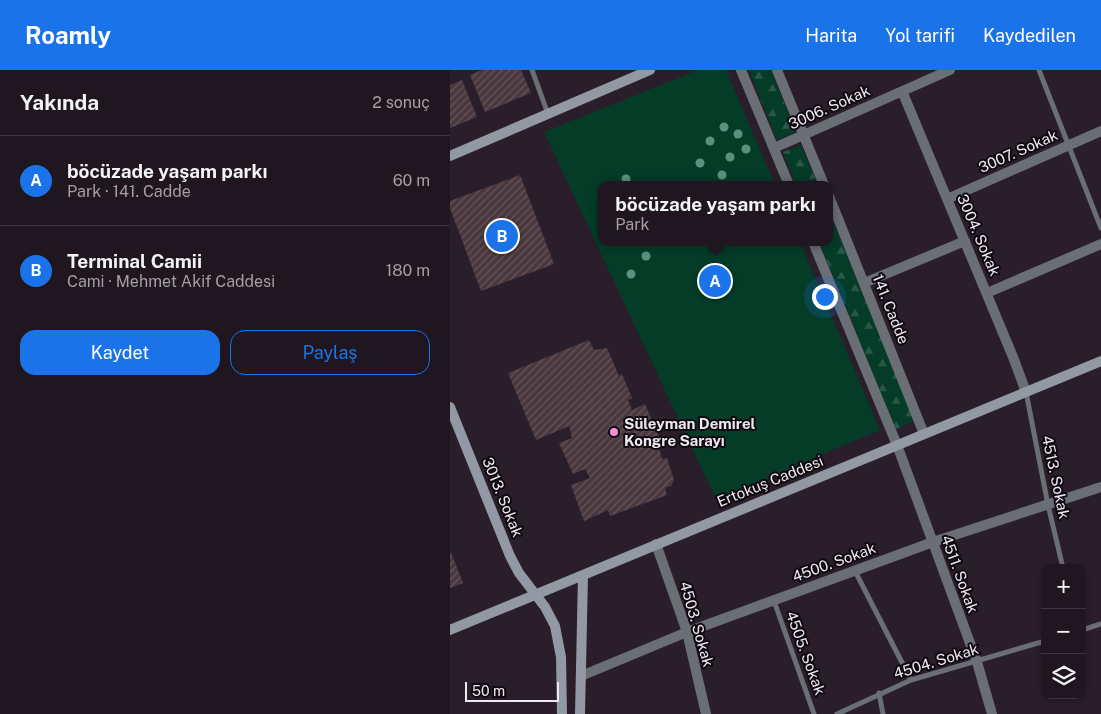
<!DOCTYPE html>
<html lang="tr">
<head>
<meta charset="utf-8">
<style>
	:root { --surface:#201620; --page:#281f29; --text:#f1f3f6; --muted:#a29fa5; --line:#3d353e; --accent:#1a73e8 }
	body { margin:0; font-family:"Public Sans",sans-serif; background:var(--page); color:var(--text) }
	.controls { position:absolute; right:15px; bottom:15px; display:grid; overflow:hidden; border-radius:10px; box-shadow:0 2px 8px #0003 }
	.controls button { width:45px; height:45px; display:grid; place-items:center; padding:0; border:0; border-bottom:1px solid var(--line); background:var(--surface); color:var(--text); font:25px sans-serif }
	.scale { position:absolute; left:15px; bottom:12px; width:94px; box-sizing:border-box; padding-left:5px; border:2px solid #f1e9f1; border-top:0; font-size:14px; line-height:18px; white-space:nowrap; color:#f1e9f1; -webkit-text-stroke:4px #0f0a10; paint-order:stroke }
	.you { position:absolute; left:374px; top:226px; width:18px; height:18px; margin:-12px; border:4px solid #fff; border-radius:50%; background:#1a73e8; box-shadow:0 0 0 8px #1a73e833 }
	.badge { display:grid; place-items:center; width:32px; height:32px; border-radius:50%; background:var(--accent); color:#fff; font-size:16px; font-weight:700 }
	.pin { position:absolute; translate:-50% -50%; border:2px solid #fff; box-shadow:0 1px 5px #0006 }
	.popup { position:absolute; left:148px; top:111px; width:235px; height:65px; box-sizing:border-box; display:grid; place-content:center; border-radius:10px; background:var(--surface); filter:drop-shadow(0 1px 4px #0005); font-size:16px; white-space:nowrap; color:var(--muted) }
	.popup b { font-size:19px; color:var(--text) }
	.popup::after { content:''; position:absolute; left:50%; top:100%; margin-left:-10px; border:10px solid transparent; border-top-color:var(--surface) }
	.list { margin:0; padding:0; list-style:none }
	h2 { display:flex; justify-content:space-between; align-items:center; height:65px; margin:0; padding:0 20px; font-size:21px }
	h2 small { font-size:16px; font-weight:400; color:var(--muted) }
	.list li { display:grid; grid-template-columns:32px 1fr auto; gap:15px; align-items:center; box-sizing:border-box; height:90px; padding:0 20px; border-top:1px solid var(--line) }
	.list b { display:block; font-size:19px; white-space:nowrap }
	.list p { margin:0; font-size:16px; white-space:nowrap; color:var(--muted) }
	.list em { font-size:16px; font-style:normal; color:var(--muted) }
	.actions { display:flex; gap:10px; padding:15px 20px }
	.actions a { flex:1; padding:11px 0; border:1px solid var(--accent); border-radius:15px; text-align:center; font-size:18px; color:var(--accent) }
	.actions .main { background:var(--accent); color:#fff }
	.icon { flex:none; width:28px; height:28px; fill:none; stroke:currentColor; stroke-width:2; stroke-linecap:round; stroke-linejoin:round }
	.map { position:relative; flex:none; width:651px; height:644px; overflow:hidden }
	header { display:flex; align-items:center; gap:30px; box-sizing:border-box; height:70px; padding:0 25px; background:var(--accent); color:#fff }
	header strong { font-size:24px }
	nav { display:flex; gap:28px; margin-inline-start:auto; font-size:18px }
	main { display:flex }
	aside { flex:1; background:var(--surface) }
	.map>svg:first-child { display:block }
	.green { fill:#043c28 }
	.forest { fill:url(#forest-firs) }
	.building { fill:url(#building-hatch) }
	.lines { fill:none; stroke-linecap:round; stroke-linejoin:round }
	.lane { stroke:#6a6e75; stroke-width:5 }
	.street { stroke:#6a6e75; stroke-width:10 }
	.secondary { stroke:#9299a5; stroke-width:10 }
	.tree { fill:#59927c }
	.poi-dot { fill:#f690d1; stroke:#0f0a10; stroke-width:2 }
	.labels { text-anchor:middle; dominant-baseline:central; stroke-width:4; stroke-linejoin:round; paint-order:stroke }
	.street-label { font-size:15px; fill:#f1e9f1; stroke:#0f0a10 }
	.poi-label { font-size:15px; font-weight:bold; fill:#f1e9f1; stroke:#0f0a10; text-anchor:start }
</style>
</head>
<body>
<header>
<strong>Roamly</strong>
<nav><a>Harita</a><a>Yol tarifi</a><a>Kaydedilen</a></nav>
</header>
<main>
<aside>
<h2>Yakında<small>2 sonuç</small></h2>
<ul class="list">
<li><span class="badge">A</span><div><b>böcüzade yaşam parkı</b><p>Park · 141. Cadde</p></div><em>60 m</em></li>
<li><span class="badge">B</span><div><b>Terminal Camii</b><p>Cami · Mehmet Akif Caddesi</p></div><em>180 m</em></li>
</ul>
<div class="actions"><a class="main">Kaydet</a><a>Paylaş</a></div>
</aside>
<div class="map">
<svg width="651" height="644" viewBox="0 0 651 644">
	<defs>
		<pattern id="forest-firs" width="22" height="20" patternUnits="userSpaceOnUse" patternTransform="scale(1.25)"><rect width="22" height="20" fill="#043c28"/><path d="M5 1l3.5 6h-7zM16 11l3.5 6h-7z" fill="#295848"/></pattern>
		<pattern id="building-hatch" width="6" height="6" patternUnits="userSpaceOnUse" patternTransform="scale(1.25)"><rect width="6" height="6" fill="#4b383f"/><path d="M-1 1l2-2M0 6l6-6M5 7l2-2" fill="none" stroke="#65555b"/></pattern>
	</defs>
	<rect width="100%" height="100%" fill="#2a1e2b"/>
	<path class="green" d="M248 0H276L325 115H151V172H350L430 360 266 429 94 62Z"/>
	<path class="forest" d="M299 0H321L346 62 327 70Z
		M351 75 368 115H346L333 82Z
		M379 141 464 351 446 359 369 172H379Z"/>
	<path class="building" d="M32 0H71L81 23 35 42 20 5Z
		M12 10 27 47 0 58V15Z
		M70 105 104 194 31 221 0 138V131Z
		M139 270 144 280 157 278 169 306 172 304 182 328 178 330 182 340 195 334 213 376 209 378 212 389 217 388 224 410 221 416 215 418 217 425 160 446 158 440 134 451 121 415 140 408 135 399 123 404 109 373 122 368 119 356 86 370 58 303Z
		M0 480 13 513 0 518Z"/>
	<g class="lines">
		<path class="lane" d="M82 0 98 44
			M589 0 651 158
			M576 322 598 435 613 498
			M405 501 461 610
			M324 531 364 644
			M632 560 651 554
			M429 623 433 644
			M387 644 461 610 595 571"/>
		<path class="street" d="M291 0 339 115
			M327 0 374 115
			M452 21 563 287 576 322
			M324 78 500 0
			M379 126 474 364
			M497 129 651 61
			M363 172 447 375 527 592 542 644
			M414 213 515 171
			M537 223 651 174
			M206 474 237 562 256 644
			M131 606 237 562 483 472 651 417"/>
		<path class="secondary" d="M0 86 200 0
			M0 337 60 486 69 503 95 537 105 556 111 587 112 644
			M0 560 651 291
			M130 644 133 505"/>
	</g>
	<g class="tree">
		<circle cx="274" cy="57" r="4.5"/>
		<circle cx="288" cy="64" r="4.5"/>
		<circle cx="260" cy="71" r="4.5"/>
		<circle cx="296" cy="79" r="4.5"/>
		<circle cx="280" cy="87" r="4.5"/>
		<circle cx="250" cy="93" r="4.5"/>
		<circle cx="272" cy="105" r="4.5"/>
		<circle cx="176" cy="109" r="4.5"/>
		<circle cx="196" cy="186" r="4.5"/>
		<circle cx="181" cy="204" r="4.5"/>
	</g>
	<circle class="poi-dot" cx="164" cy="362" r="5"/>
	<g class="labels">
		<g class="street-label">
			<text transform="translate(379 37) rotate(-24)">3006. Sokak</text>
			<text transform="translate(568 81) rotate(-24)">3007. Sokak</text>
			<text transform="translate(529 165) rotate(67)">3004. Sokak</text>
			<text transform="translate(441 239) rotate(68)">141. Cadde</text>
			<text transform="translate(606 407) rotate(78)">4513. Sokak</text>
			<text transform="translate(320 411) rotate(-22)">Ertokuş Caddesi</text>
			<text transform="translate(53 427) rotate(68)">3013. Sokak</text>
			<text transform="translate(384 492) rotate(-20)">4500. Sokak</text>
			<text transform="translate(510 504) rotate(70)">4511. Sokak</text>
			<text transform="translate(247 554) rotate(74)">4503. Sokak</text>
			<text transform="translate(356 583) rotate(70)">4505. Sokak</text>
			<text transform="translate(486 591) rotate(-17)">4504. Sokak</text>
		</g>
		<g class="poi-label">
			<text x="174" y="353">Süleyman Demirel<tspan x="174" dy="17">Kongre Sarayı</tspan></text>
		</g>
	</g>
</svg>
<div class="controls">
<button>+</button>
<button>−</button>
<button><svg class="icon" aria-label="layers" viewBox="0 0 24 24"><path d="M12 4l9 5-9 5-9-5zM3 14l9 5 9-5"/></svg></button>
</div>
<div class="scale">50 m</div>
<div class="you"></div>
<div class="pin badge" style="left:265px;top:211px">A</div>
<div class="popup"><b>böcüzade yaşam parkı</b>Park</div>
<div class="pin badge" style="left:52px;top:166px">B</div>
</div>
</main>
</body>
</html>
